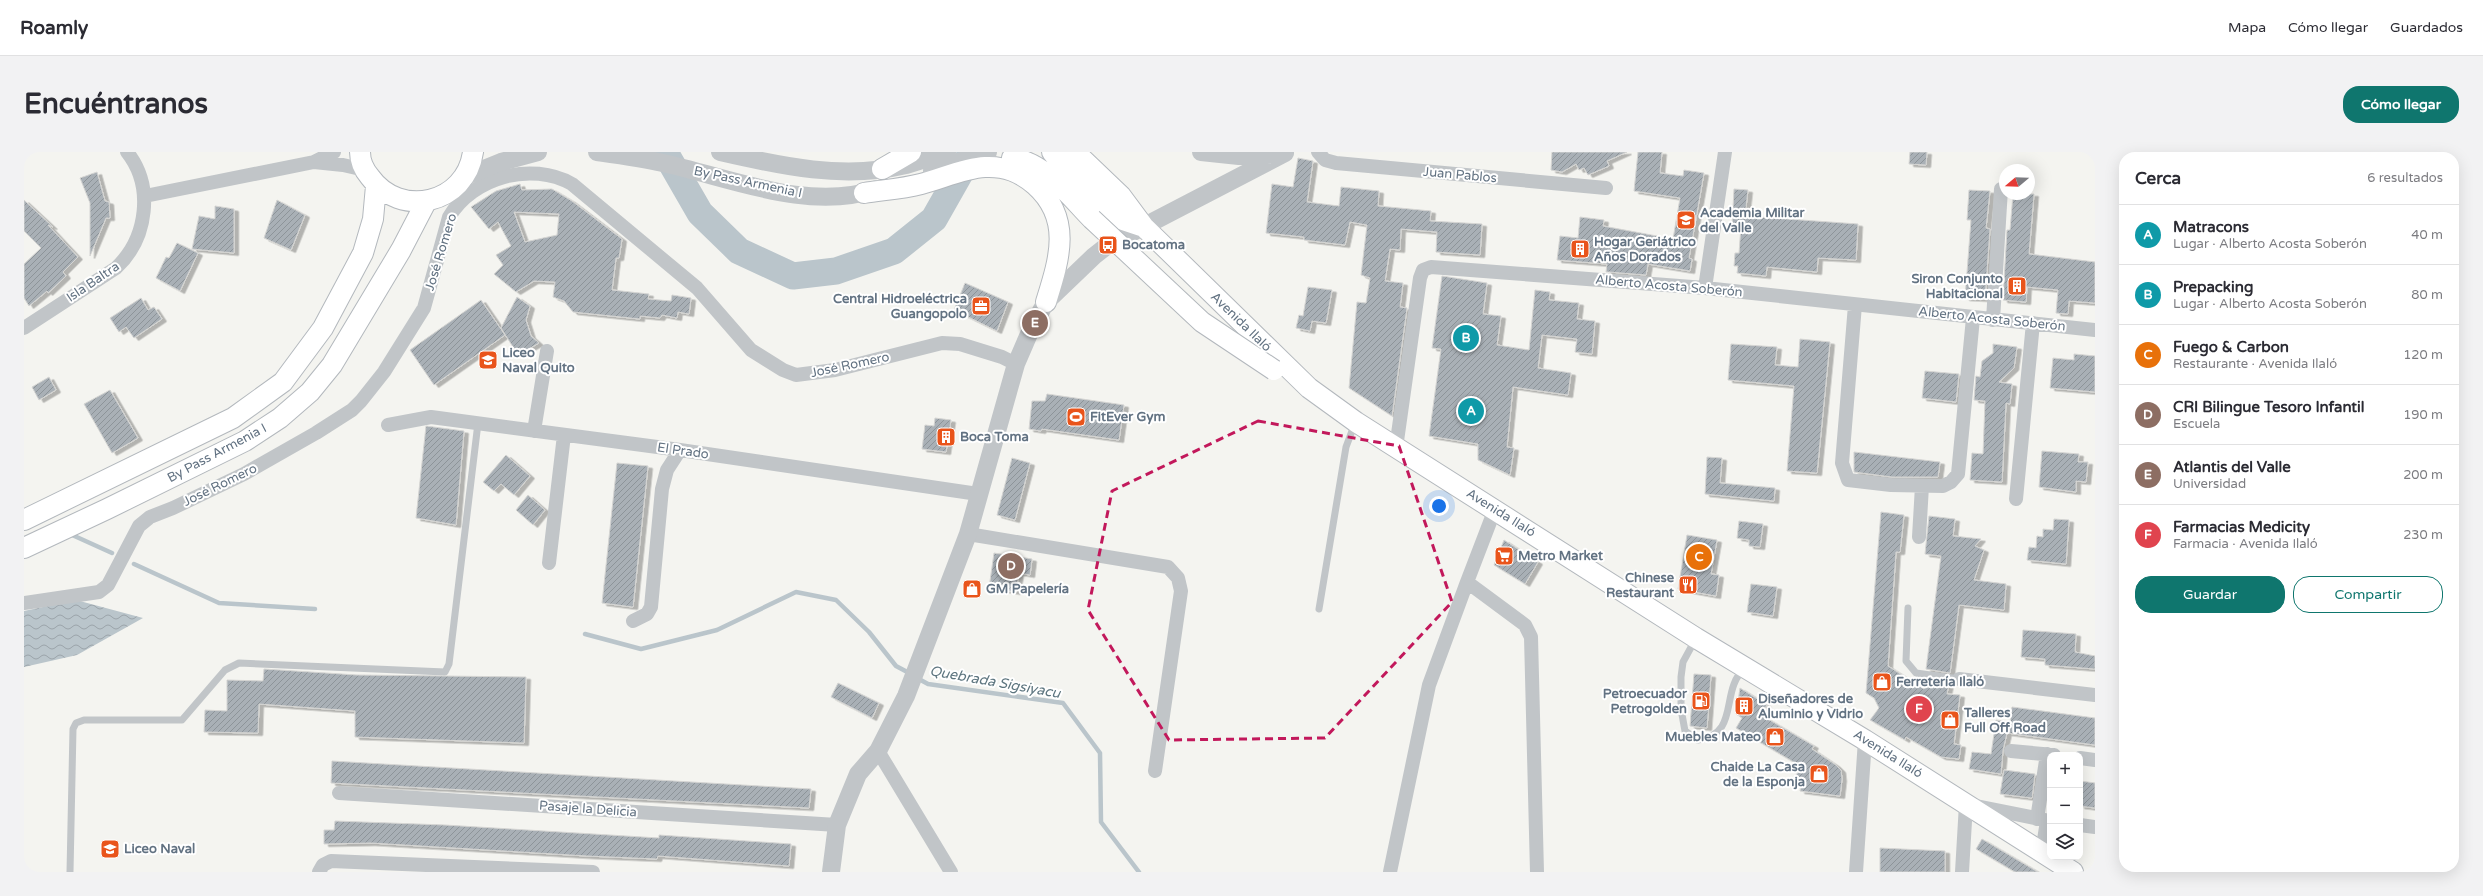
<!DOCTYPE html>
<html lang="es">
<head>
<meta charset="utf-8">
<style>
	:root { --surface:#fff; --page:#f2f2f3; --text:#2b2b33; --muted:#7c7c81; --line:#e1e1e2; --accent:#0f766e }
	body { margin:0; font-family:"Varela Round",sans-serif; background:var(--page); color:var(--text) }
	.controls { position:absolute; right:12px; bottom:12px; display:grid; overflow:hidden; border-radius:8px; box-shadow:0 4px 16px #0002 }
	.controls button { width:36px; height:36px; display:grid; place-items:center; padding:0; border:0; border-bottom:1px solid var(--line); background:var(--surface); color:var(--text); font:20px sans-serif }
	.compass { position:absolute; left:1975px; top:12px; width:36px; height:36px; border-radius:50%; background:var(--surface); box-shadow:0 4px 16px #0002; rotate:251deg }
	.you { position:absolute; left:1415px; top:354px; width:14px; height:14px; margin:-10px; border:3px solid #fff; border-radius:50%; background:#1a73e8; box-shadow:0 0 0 6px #1a73e833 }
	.badge { display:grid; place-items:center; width:26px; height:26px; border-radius:50%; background:var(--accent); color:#fff; font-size:13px; font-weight:700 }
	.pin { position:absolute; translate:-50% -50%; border:2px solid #fff; box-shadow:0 1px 4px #0006 }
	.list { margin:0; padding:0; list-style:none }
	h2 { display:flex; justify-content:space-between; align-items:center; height:52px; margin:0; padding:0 16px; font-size:17px }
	h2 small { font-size:13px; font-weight:400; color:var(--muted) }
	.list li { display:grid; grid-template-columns:26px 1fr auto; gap:12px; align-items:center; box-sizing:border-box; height:60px; padding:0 16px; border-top:1px solid var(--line) }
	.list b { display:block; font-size:15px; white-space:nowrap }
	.list p { margin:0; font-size:13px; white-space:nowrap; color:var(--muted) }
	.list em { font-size:13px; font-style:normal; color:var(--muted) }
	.actions { display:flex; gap:8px; padding:12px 16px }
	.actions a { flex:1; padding:9px 0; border:1px solid var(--accent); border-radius:16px; text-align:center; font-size:14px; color:var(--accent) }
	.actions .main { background:var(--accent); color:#fff }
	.icon { flex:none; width:22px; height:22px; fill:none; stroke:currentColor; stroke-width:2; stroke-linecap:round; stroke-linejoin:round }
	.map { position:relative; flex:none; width:2071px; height:720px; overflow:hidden; border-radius:16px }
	header { display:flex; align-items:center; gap:24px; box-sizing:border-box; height:56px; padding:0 20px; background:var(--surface); border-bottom:1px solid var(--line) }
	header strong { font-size:19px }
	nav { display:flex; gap:22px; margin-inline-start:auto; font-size:14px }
	.intro { display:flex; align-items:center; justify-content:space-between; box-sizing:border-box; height:96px; padding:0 24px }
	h1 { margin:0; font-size:28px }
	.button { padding:10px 18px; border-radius:16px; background:var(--accent); color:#fff; font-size:14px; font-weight:700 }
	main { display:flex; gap:24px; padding:0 24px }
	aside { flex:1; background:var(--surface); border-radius:16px; box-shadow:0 4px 16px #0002 }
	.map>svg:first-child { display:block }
	.water { fill:url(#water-waves) }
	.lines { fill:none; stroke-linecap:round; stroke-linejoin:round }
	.stream { stroke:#bac5cb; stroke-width:4.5 }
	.river { stroke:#bac5cb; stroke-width:27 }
	.building { fill:url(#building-hatch); stroke:#d5d5d3; fill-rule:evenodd; filter:url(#shadow) }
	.secondary-casing { stroke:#b3b8bd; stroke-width:22 }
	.service { stroke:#c1c5c8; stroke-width:7 }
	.minor { stroke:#c1c5c8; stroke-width:14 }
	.tertiary { stroke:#c1c5c8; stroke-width:18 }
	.secondary { stroke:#fff; stroke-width:20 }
	.secondary-bridge-casing { stroke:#b3b8bd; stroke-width:22; stroke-linecap:butt }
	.secondary-bridge { stroke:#fff; stroke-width:20 }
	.marked { fill:none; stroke:#c2185b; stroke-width:3; stroke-dasharray:8 5; stroke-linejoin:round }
	.labels { text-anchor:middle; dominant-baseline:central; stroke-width:4; stroke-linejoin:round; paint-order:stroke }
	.street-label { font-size:13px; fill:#627282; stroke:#fff }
	.poi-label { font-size:13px; font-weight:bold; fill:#627282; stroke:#fff; text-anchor:start }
	.water-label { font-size:14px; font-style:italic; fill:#5d757f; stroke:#fff }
</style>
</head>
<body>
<header>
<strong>Roamly</strong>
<nav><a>Mapa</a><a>Cómo llegar</a><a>Guardados</a></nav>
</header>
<div class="intro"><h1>Encuéntranos</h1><a class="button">Cómo llegar</a></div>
<main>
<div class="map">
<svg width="2071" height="720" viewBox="0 0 2071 720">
	<defs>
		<pattern id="water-waves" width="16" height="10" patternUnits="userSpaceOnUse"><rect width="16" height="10" fill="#bac5cb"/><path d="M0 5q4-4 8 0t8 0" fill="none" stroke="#9ba4aa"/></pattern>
		<pattern id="building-hatch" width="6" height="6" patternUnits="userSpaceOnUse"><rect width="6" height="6" fill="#a9b0b6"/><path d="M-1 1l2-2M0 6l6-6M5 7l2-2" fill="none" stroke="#8d9499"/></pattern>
		<filter id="shadow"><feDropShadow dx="4.5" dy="2.5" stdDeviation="0" flood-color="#0004"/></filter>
	</defs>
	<rect width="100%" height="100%" fill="#f4f4f0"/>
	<path class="water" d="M52 448 119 466 53 503 0 515V459Z"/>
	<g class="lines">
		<path class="stream" d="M46 382 88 401
			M110 412 195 451 291 457
			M561 482 617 497 693 478 772 440 812 448 845 480 872 514 887 522
			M893 526 904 532 1039 551 1076 601 1077 670 1115 720"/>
		<path class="river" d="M637 0 642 2 676 61 715 99 769 124 812 119 870 99 910 67 948 0"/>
	</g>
	<path class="building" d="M1528 0H1603L1583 9 1585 14 1564 23 1560 16 1555 18 1552 12 1538 20 1527 18Z
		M1614 0H1638L1636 21 1659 24 1660 18 1680 21 1665 106 1668 107 1666 119 1624 112 1622 123 1585 120H1582L1583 112 1533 108 1536 84 1554 86 1556 65 1580 68 1579 74 1649 87 1656 46 1610 39Z
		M1886 0H1903L1902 13 1885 12Z
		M1274 6 1289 9 1283 50 1315 54 1317 35 1355 39 1354 54 1407 59 1406 69 1458 72 1456 103 1412 100 1413 80 1377 77 1376 98 1366 97 1361 129 1379 131 1376 155 1383 156 1368 264 1325 236 1333 150 1342 151 1346 126 1337 123 1343 73 1326 70 1321 93 1280 88V85L1242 81 1248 32 1269 35Z
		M73 20 81 49 85 50 86 66H82L66 104V51L56 26Z
		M496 32 498 38 528 37 548 49 598 87 595 106H592L588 138 625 142 624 147 647 149 648 143 667 146 665 162 654 160 653 166 638 163 636 166 616 164V167L549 160 540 149 529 145 531 130 510 129 492 140 470 122 479 113 472 103 487 94 474 70 465 77 447 55 472 39ZM490 60 535 62 533 83 501 90Z
		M1710 37 1724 38 1721 64 1834 72 1832 108 1794 106 1793 120 1743 115 1742 124 1713 121 1714 114H1710L1711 101H1715L1717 74H1708Z
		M1945 38 1966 39 1962 76 1966 77 1961 147 1941 146 1947 68H1943Z
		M1989 42H2010L2005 102 2071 110V151L2045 149 2044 162 2032 161 2034 138 2003 135 2002 150 1979 148 1983 78H1986Z
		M0 48 29 75 24 73 54 105 39 120 42 124 24 141 23 139 5 154 0 146V112L17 96 0 79Z
		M253 48 281 63 267 98 240 86Z
		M191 54 210 57V101L168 97 175 64 191 67Z
		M153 91 174 101 156 139 132 126 142 105 145 106Z
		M1418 124 1463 131 1459 162 1477 164 1473 193 1505 198 1511 138 1526 140 1525 148 1555 151 1553 167 1571 169 1568 202 1551 200 1553 187 1518 183 1514 216 1547 221 1544 243 1489 235 1483 295 1490 296 1486 323 1454 308V292L1405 284 1417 197 1408 196Z
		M941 131 984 150 973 179 930 158Z
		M1284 135 1308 138 1302 171 1288 169 1286 179 1272 176 1275 163 1279 164Z
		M493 145 506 154 502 168 507 184 515 191 494 203 477 176Z
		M117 146 124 158 130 155 138 167 110 186 102 175 95 180 86 166Z
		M457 148 481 183 410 233 386 198Z
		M1776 187 1806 190 1793 321 1763 319 1770 234 1704 228 1707 192 1753 195 1751 213 1774 215Z
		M1969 192 1993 195 1990 216 1975 230 1988 232 1986 252 1982 251 1978 330 1946 328 1948 301 1959 302 1961 249 1950 248 1952 224 1956 225 1958 209 1969 201Z
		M2050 202 2071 204V240L2026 236 2029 206 2050 208Z
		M1901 219 1935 222 1932 250 1898 246Z
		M25 225 32 238 15 248 8 235Z
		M86 238 114 286 88 301 60 252Z
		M1023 242 1100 253 1095 288 1018 277 1017 279 1005 277 1008 249H1021Z
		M911 266 927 268 922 300 898 297 901 273 910 274Z
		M402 274 440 279 432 373 392 366Z
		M2018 299 2055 302 2054 310H2064L2062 330 2052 329V340L2015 335Z
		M1830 300 1916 310 1914 325H1868L1830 320Z
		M482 303 506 324 490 343 477 332 470 339 459 330Z
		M1683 305 1698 306 1696 331 1751 336 1750 349 1681 342Z
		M988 306 1006 311 991 368 973 363Z
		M593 311 624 314 609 455 578 451Z
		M504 343 521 358 509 373 492 358Z
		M1857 360 1880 363 1876 400H1872L1864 514 1900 537 1901 527 1925 531 1923 542 1936 543 1930 592 1937 593 1935 607 1917 605 1882 585 1881 588 1846 568 1855 556 1850 546 1842 541Z
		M1905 364 1931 367 1929 384 1957 387 1951 394 1960 398 1950 428 1982 432 1980 458 1935 453 1926 521 1902 517 1917 404 1901 402Z
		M2030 367 2045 368 2042 412 2003 408 2005 395 2012 396 2013 384 2019 385V377L2029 378Z
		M1715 369 1739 372 1736 395 1725 394V388L1713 386Z
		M1663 383 1693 388 1687 422 1695 423 1692 444 1654 437Z
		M1480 388 1514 410 1501 432 1470 413Z
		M970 401 1008 407 1006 423 995 421 992 440 965 436Z
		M1727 432 1753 435 1749 464 1723 460Z
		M1999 478 2052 482 2051 500 2071 504V517L2021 513V507L1997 505Z
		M240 517 333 523 502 525 500 591 331 585V559L235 552 234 581 180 580 181 558 203 559V528L239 529Z
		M1670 522 1687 523 1683 576 1666 574Z
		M814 531 855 551 848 566 807 545Z
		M1716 536 1743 553 1737 563 1790 594 1788 597 1812 613 1817 618 1818 627 1816 644 1776 639 1778 627 1772 623 1778 615 1712 576 1718 566 1712 562Z
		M1988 555 2071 566V593L1983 581 1979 598 1977 622 1945 617 1948 600 1967 602 1972 568 1986 570Z
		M308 609 787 637 785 656 307 631Z
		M1980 618 2011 622 2008 646 1976 642Z
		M2056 629 2071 631V656L2056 654Z
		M311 669 421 673 635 686V683L767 692 765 714 634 704 633 707 563 704 347 691 300 692V678H310Z
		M1958 687 2014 720H1991L1952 697Z
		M1856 696 1921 699V720H1856Z"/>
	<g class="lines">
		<defs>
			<path id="secondary" d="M336 0C336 9 340 18 346 25 376 67 442 52 449 0
				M1028 0 1045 21 1093 66 1120 75
				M1051 0 1097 44 1120 75 1285 236 1332 270 1672 486 1841 588 2049 720
				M988 6C1022 11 1046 45 1068 67
				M858 17 887 0
				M840 41C859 38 878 37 897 32 917 27 940 16 961 15 981 14 996 20 1011 33 1049 67 1035 108 1022 150
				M0 368 209 266 259 230 299 176 339 101 349 67 352 34
				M0 396 83 357 221 289 256 266 286 240 308 213 377 98 402 50"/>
		</defs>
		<use href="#secondary" class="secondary-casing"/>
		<path class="service" d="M1884 456 1882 509 1892 521 1935 527
			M1295 457 1322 295 1331 271
			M1671 488 1659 510 1657 525V557L1661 579 1674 588C1717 582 1695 538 1721 516
			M46 720 49 577 52 571 60 568H158L201 518 215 511 421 520 425 512 454 271"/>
		<path class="minor" d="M1294 0 1301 8 1312 11 1582 36
			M290 10 319 13 341 18
			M121 44 290 10 310 0
			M1681 136 1701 0
			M1831 153 1818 311 1824 328 1867 333 1919 334 1927 330 1934 322 1949 166
			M1969 168 1977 37
			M0 176 92 116C124 86 130 34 103 0
			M364 273 407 265 656 298 954 342
			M510 279 523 199
			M1372 296 1396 126 1399 118 1407 115 1681 136 2071 178
			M1992 347 2009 171
			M944 382 1144 415 1154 426 1157 439 1131 619
			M1895 385 1898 334
			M525 411 540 283
			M1443 430 1471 357
			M0 451 75 440 84 433 115 374 126 365 149 356 220 322 292 281 328 258 337 249 360 220 400 156 425 65C449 25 507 9 548 32L673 136 727 198 759 218 772 223 811 218 918 191 936 192 978 205 992 212
			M609 469 623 462 627 455 638 337 643 318 656 298
			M1935 527 2071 543
			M854 599 927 720
			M1987 599 2030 603
			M2056 606 2071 608
			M315 641 813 673
			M2013 667 2023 602
			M2056 673 2071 675
			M2018 700 2023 669
			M295 720 299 713 307 709 569 720
			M1366 720 1405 533 1443 430 1501 473 1507 485 1513 720
			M1832 720 1841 588
			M1938 720 1942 652 2026 669"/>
		<path class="tertiary" d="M573 0C595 3 618 6 639 11 707 26 784 60 853 37
			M696 0C757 14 820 28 882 13 896 9 910 4 923 0
			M1177 0 1215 4 1251 2
			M908 19 964 0
			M440 25 477 10 514 0
			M807 720 813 673 834 622 854 599 882 544 944 382 992 212 1008 175 1022 150 1070 104 1084 93 1261 1"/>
		<use href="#secondary" class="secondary"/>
		<defs>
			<path id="secondary-bridge" d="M1068 67 1178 170 1250 218"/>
		</defs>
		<use href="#secondary-bridge" class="secondary-bridge-casing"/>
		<use href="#secondary-bridge" class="secondary-bridge"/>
	</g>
	<path class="marked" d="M1234 269 1375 294 1428 450 1301 586 1145 588 1064 458 1088 339Z"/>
	<defs>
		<symbol id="school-square" viewBox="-11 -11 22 22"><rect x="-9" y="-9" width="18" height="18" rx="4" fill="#e9541b" stroke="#fff"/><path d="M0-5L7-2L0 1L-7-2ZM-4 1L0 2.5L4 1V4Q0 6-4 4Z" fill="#fff"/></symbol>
		<symbol id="bus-square" viewBox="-11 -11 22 22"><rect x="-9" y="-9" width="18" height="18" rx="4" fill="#e9541b" stroke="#fff"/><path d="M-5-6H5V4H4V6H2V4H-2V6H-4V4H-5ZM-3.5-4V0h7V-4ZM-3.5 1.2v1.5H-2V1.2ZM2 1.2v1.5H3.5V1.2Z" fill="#fff"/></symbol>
		<symbol id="building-square" viewBox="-11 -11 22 22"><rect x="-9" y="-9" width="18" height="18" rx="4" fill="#e9541b" stroke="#fff"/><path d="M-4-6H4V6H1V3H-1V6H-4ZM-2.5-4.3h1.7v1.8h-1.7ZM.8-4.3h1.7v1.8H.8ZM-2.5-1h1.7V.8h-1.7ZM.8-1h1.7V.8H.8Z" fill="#fff"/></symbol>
		<symbol id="office-square" viewBox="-11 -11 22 22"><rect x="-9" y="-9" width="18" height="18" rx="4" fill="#e9541b" stroke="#fff"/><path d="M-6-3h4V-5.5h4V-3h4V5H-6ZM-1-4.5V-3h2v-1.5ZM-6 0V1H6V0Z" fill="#fff"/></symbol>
		<symbol id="stadium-square" viewBox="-11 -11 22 22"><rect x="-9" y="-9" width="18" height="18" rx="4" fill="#e9541b" stroke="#fff"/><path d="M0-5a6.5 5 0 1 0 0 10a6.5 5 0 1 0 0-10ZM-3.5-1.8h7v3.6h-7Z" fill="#fff"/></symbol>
		<symbol id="supermarket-square" viewBox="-11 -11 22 22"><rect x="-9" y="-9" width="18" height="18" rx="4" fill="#e9541b" stroke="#fff"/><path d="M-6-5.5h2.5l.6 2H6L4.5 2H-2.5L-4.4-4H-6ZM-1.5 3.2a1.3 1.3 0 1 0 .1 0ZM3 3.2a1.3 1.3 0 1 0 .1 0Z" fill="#fff"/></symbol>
		<symbol id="restaurant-square" viewBox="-11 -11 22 22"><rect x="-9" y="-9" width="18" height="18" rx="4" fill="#e9541b" stroke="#fff"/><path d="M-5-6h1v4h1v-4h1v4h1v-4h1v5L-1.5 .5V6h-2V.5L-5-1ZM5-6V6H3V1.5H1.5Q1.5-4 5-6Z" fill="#fff"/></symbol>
		<symbol id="shop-square" viewBox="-11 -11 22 22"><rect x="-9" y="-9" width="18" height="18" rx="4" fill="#e9541b" stroke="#fff"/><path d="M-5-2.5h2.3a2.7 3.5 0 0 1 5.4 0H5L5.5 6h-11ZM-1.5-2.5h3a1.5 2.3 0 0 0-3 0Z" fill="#fff"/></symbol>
		<symbol id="fuel-square" viewBox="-11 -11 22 22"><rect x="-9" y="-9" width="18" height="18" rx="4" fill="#e9541b" stroke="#fff"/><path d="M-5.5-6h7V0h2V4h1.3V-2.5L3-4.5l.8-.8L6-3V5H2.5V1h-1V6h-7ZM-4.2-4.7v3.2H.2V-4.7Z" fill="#fff"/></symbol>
	</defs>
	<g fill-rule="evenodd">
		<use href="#school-square" x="1651" y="57" width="22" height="22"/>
		<use href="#bus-square" x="1073" y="82" width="22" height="22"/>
		<use href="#building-square" x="1545" y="86" width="22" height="22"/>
		<use href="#building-square" x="1982" y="123" width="22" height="22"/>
		<use href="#office-square" x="946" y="143" width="22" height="22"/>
		<use href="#school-square" x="453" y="197" width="22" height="22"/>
		<use href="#stadium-square" x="1041" y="254" width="22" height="22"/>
		<use href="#building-square" x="911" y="274" width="22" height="22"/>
		<use href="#supermarket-square" x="1469" y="393" width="22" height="22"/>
		<use href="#restaurant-square" x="1653" y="422" width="22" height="22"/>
		<use href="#shop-square" x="937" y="426" width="22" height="22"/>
		<use href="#shop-square" x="1847" y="519" width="22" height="22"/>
		<use href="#fuel-square" x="1666" y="538" width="22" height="22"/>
		<use href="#building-square" x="1709" y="543" width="22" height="22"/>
		<use href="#shop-square" x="1915" y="557" width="22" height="22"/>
		<use href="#shop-square" x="1740" y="574" width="22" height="22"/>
		<use href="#shop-square" x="1784" y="611" width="22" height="22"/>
		<use href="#school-square" x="75" y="686" width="22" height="22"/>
	</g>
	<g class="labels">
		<g class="street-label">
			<text transform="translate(1436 23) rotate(5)">Juan Pablos</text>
			<text transform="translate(724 30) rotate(12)">By Pass Armenia I</text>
			<text transform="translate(417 100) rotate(-73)">José Romero</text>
			<text transform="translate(69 130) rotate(-34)">Isla Baltra</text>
			<text transform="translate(1645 134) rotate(5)">Alberto Acosta Soberón</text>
			<text transform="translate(1968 167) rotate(6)">Alberto Acosta Soberón</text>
			<text transform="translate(1217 170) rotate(44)">Avenida Ilaló</text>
			<text transform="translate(826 213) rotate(-12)">José Romero</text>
			<text transform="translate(659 299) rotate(8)">El Prado</text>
			<text transform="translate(193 301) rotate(-28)">By Pass Armenia I</text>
			<text transform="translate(196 333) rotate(-26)">José Romero</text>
			<text transform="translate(1477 361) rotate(32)">Avenida Ilaló</text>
			<text transform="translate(1864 602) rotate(32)">Avenida Ilaló</text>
			<text transform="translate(564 657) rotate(4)">Pasaje la Delicia</text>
		</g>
		<g class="poi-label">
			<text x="1676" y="61">Academia Militar<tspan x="1676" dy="15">del Valle</tspan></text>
			<text x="1570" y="90">Hogar Geriátrico<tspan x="1570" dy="15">Años Dorados</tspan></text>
			<text x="1098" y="93">Bocatoma</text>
			<text x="1979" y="127" text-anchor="end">Siron Conjunto<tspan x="1979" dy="15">Habitacional</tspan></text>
			<text x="943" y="147" text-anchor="end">Central Hidroeléctrica<tspan x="943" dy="15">Guangopolo</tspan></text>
			<text x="478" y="201">Liceo<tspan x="478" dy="15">Naval Quito</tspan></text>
			<text x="1066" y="265">FitEver Gym</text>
			<text x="936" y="285">Boca Toma</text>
			<text x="1494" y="404">Metro Market</text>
			<text x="1650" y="426" text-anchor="end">Chinese<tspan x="1650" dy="15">Restaurant</tspan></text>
			<text x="962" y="437">GM Papelería</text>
			<text x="1872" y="530">Ferretería Ilaló</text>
			<text x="1663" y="542" text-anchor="end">Petroecuador<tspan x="1663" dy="15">Petrogolden</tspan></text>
			<text x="1734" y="547">Diseñadores de<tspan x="1734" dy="15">Aluminio y Vidrio</tspan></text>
			<text x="1940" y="561">Talleres<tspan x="1940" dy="15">Full Off Road</tspan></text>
			<text x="1737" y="585" text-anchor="end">Muebles Mateo</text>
			<text x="1781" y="615" text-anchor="end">Chaide La Casa<tspan x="1781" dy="15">de la Esponja</tspan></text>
			<text x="100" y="697">Liceo Naval</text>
		</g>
		<g class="water-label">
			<text transform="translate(971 530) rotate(10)">Quebrada Sigsiyacu</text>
		</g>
	</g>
</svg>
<div class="controls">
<button>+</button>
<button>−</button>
<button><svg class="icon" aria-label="layers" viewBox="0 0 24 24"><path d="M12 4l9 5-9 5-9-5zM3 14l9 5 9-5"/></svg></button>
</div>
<svg class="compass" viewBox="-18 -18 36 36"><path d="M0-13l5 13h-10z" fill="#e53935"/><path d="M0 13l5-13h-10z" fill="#7c7c81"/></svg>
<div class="you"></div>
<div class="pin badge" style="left:1447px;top:259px;background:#0f9aa8">A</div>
<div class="pin badge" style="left:1442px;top:186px;background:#0f9aa8">B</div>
<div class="pin badge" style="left:1675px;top:405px;background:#e8710a">C</div>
<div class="pin badge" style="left:987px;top:414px;background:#8d6e63">D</div>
<div class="pin badge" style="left:1011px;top:171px;background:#8d6e63">E</div>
<div class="pin badge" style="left:1895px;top:557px;background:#e0444e">F</div>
</div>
<aside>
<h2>Cerca<small>6 resultados</small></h2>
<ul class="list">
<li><span class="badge" style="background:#0f9aa8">A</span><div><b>Matracons</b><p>Lugar · Alberto Acosta Soberón</p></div><em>40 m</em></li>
<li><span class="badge" style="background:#0f9aa8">B</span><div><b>Prepacking</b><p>Lugar · Alberto Acosta Soberón</p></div><em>80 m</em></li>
<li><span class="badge" style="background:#e8710a">C</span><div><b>Fuego &amp; Carbon</b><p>Restaurante · Avenida Ilaló</p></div><em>120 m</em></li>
<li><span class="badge" style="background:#8d6e63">D</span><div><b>CRI Bilingue Tesoro Infantil</b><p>Escuela</p></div><em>190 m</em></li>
<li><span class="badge" style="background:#8d6e63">E</span><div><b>Atlantis del Valle</b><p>Universidad</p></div><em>200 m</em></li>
<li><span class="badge" style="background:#e0444e">F</span><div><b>Farmacias Medicity</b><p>Farmacia · Avenida Ilaló</p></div><em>230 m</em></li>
</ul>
<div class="actions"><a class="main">Guardar</a><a>Compartir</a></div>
</aside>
</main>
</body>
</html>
